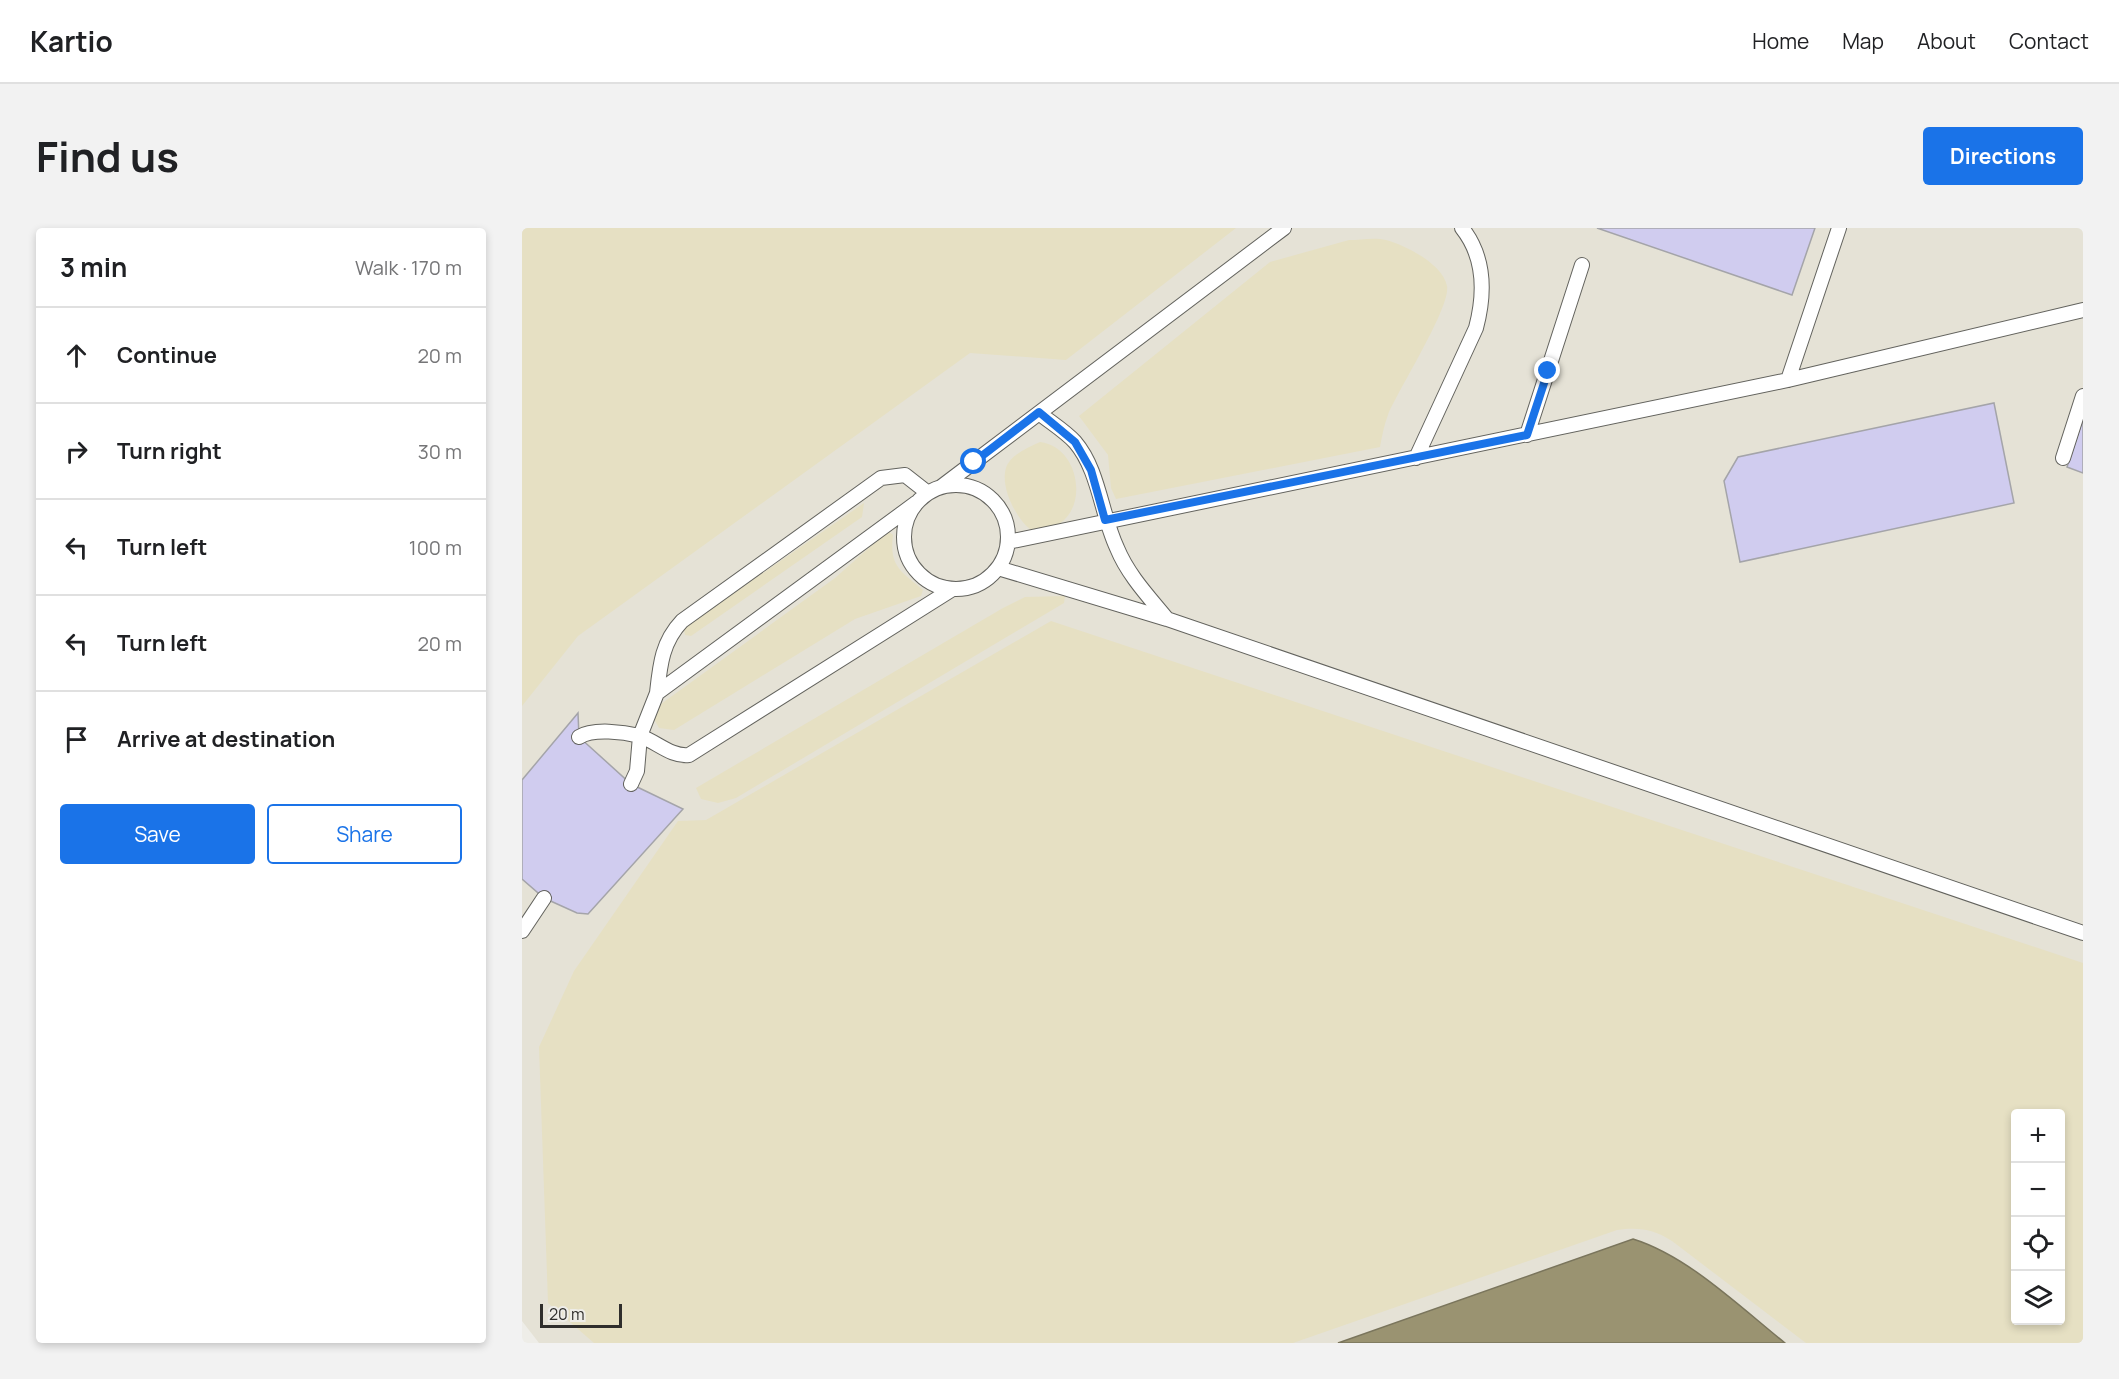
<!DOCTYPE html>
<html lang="en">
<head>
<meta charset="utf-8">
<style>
	:root { --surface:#fff; --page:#f2f2f2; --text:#202124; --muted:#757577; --line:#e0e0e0; --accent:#1a73e8 }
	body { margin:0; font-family:Manrope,sans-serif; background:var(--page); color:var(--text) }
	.controls { position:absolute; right:18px; bottom:18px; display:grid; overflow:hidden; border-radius:6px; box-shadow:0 3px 9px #0003 }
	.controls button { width:54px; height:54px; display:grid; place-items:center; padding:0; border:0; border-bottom:2px solid var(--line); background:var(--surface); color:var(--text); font:30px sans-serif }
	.scale { position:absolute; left:18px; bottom:15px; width:82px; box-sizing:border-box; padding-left:6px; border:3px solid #2f2e2c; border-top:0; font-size:16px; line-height:21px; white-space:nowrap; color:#2f2e2c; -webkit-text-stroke:4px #eeede8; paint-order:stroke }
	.stop { position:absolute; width:18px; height:18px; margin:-14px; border:4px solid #1a73e8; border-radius:50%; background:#fff }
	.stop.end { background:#1a73e8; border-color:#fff; box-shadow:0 2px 6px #0008 }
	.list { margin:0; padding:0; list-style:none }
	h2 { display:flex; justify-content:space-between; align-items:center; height:78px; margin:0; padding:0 24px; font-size:26px }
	h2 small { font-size:20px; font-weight:400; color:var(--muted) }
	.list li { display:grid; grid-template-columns:39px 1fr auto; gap:18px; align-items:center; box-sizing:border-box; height:96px; padding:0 24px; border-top:2px solid var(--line) }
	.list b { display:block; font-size:22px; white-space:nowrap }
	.list em { font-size:20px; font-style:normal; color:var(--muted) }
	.actions { display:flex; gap:12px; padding:18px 24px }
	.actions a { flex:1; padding:14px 0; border:2px solid var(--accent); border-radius:6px; text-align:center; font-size:21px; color:var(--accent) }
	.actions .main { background:var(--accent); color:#fff }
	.icon { flex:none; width:33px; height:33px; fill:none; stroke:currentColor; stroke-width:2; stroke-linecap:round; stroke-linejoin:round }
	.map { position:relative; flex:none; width:1561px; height:1115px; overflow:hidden; border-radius:6px }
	header { display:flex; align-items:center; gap:36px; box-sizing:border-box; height:84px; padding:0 30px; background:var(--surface); border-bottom:2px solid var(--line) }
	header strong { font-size:28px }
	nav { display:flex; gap:33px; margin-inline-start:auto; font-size:21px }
	.intro { display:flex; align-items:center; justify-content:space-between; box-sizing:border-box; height:144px; padding:0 36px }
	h1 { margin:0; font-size:42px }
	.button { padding:15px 27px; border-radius:6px; background:var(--accent); color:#fff; font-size:21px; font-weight:700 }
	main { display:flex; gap:36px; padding:0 36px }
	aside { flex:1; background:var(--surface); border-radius:6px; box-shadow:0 3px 9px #0003 }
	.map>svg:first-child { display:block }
	.built { fill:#e5e2d6; fill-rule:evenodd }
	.green { fill:#e6e0c3; fill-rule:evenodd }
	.water { fill:#9a9371; stroke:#7a755c; stroke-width:1.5 }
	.building { fill:#d0ccef; stroke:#a4a4a9; stroke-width:1.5 }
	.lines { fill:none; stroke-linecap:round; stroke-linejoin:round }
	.service-casing { stroke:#63635e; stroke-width:16 }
	.service { stroke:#fff; stroke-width:14 }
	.route { stroke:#1a73e8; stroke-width:8 }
</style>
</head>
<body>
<header>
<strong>Kartio</strong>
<nav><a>Home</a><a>Map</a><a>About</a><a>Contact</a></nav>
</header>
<div class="intro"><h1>Find us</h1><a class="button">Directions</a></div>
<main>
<aside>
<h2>3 min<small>Walk · 170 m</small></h2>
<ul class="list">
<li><svg class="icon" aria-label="ahead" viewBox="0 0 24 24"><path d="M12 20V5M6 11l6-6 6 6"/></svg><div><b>Continue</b></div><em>20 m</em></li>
<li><svg class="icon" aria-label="right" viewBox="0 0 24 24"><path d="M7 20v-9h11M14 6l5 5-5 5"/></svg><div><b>Turn right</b></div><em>30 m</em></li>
<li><svg class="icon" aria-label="left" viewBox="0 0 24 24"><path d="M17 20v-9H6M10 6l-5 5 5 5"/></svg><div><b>Turn left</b></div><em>100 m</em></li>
<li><svg class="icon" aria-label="left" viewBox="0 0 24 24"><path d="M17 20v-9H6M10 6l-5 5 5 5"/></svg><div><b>Turn left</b></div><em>20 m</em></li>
<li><svg class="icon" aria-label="arrive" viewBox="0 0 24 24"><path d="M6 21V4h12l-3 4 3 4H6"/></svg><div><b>Arrive at destination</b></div></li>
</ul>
<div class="actions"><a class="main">Save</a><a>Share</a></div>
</aside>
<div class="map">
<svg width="1561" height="1115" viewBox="0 0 1561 1115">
	<rect width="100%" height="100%" fill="#eeede8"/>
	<path class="built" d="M0 0H1561V1115H17L0 1093ZM1494 886H1538V1092H1494Z"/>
	<path class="green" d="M0 0H714L544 132 448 125 56 408 0 478Z
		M827 12C838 12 853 9 864 12 883 17 921 36 925 58 929 79 876 162 866 187 862 197 860 208 858 219L594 271 589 260 586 227 557 188 748 34Z
		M518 214C566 220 570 309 508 301 494 290 478 259 484 240 488 227 507 219 518 214Z
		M342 275 340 289 169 408 163 407 162 401 166 397Z
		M366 303 371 307C367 339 379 343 401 362L399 368 333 391 152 502 137 500 132 491 139 476 313 350Z
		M543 368 542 375 214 570 196 575 179 571 174 560 481 380 503 369Z
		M529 393 1561 735V1115H1284L1150 1013C1131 1001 1117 999 1095 1002L771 1115H72L26 1075 17 819 52 743 156 593 184 592ZM1494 886H1538V1092H1494Z"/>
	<path class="water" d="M1111 1011C1166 1028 1218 1079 1263 1115H816Z"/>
	<path class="building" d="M1075 0H1293L1270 67Z
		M1472 175 1492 275 1218 334 1202 253 1216 229Z
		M1561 191V245L1545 239Z
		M56 485 57 509 109 556 161 581 66 686 55 685 22 670 0 651V552Z"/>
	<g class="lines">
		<defs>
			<path id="service" d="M1266 152 1317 0
				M517 185C528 194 543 203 553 214 577 242 579 286 595 320 606 347 627 369 645 391
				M1005 207 1060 37
				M894 230 954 100C963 66 963 29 940 0
				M1541 230 1561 168
				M382 309a52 52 0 1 1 104 0a52 52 0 1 1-104 0Z
				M419 259 762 0
				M486 314 1266 152 1561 82
				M476 340 645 391 1561 705
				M135 465C138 437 140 414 160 393L359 250 383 247 406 265
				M57 509C71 500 102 504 118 508 135 514 149 529 167 527L429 362
				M109 556 115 543 118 508 135 465 394 275
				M0 703 22 670"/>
		</defs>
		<use href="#service" class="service-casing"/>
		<use href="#service" class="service"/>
	</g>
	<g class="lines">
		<path class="route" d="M452 234 517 184 553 214 569 242 583 292 1005 207 1026 143"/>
	</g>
</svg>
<div class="controls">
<button>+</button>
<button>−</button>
<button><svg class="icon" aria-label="locate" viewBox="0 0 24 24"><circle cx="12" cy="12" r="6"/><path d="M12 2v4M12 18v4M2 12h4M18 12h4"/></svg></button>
<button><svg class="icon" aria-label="layers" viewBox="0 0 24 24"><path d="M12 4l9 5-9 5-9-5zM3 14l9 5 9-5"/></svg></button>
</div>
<div class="scale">20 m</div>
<div class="stop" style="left:452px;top:234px"></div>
<div class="stop end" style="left:1026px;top:143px"></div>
</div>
</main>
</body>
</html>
